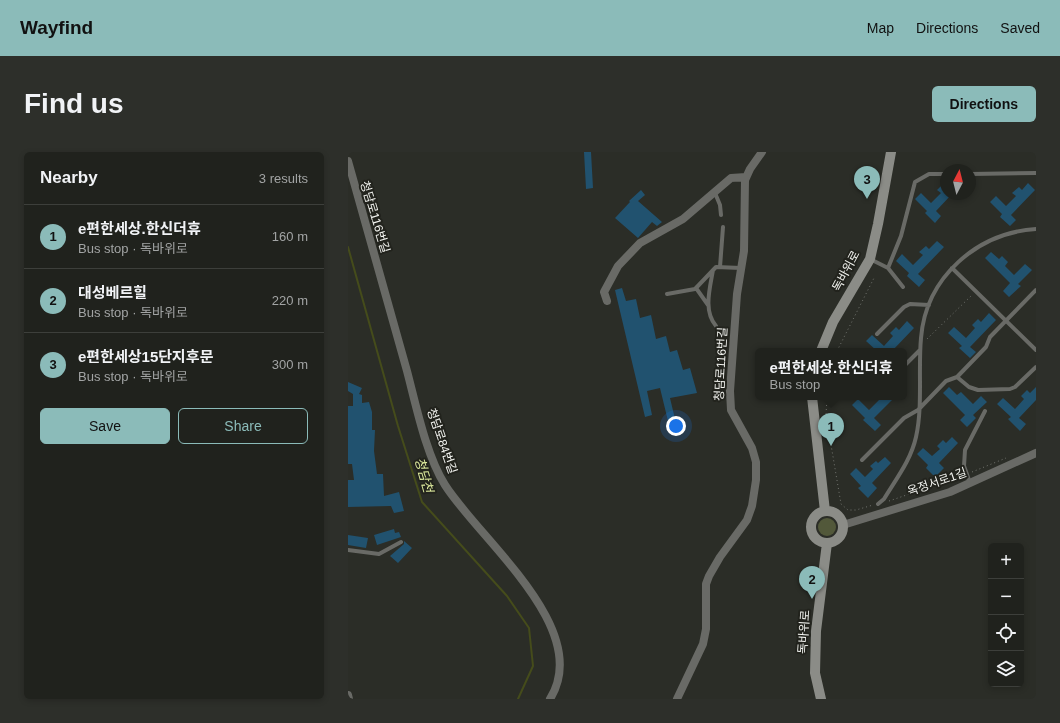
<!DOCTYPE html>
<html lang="en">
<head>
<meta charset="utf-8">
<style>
	:root { --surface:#20221d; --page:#2d2f2a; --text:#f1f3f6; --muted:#a2a4a4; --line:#3d3f3b; --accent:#8bbbb9 }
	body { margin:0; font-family:Arial,"Noto Sans KR",sans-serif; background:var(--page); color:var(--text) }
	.controls { position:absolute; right:12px; bottom:12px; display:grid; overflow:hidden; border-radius:6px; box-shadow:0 2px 6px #0003 }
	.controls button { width:36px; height:36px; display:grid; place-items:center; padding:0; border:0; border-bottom:1px solid var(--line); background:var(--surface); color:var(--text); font:20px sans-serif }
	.compass { position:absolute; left:592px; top:12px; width:36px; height:36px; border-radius:50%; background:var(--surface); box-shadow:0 2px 6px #0003; rotate:7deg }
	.you { position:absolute; left:328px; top:274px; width:14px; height:14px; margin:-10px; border:3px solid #fff; border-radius:50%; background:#1a73e8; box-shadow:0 0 0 6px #1a73e833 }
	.badge { display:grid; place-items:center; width:26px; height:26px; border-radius:50%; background:var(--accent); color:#111; font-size:13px; font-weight:700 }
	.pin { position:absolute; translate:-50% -33px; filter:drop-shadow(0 1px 2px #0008) }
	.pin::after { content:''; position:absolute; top:21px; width:14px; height:12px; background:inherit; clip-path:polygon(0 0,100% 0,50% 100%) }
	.popup { position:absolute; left:407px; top:196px; width:152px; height:52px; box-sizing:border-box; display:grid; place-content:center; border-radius:6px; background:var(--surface); filter:drop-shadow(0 1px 3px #0005); font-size:13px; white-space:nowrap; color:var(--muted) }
	.popup b { font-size:15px; color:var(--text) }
	.popup::after { content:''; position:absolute; left:50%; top:100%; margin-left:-8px; border:8px solid transparent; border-top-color:var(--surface) }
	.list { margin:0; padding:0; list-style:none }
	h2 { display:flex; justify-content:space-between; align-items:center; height:52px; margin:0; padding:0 16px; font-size:17px }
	h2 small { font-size:13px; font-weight:400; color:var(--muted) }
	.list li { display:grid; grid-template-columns:26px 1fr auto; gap:12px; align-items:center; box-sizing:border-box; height:64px; padding:0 16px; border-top:1px solid var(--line) }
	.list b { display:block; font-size:15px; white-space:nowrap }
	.list p { margin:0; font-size:13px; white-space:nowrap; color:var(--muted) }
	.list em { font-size:13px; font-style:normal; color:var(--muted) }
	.actions { display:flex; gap:8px; padding:12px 16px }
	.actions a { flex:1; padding:9px 0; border:1px solid var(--accent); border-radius:6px; text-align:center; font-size:14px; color:var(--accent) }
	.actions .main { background:var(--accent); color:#111 }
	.icon { flex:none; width:22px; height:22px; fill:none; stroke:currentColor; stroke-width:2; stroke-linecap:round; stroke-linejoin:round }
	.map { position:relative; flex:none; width:688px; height:547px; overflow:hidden; border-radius:6px }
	header { display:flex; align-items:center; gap:24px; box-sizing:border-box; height:56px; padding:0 20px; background:var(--accent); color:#111 }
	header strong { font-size:19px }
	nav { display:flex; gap:22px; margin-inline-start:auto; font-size:14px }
	.intro { display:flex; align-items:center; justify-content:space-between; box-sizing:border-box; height:96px; padding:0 24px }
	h1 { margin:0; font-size:28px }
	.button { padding:10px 18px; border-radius:6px; background:var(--accent); color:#111; font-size:14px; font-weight:700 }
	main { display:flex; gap:24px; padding:0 24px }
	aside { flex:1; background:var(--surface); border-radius:6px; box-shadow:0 2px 6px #0003 }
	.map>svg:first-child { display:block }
	.green { fill:#52583a }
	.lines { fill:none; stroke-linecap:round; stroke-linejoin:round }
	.stream { stroke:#454c1b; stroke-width:2 }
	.building { fill:#21526f }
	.path { stroke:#737570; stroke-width:1; stroke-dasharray:1 3; stroke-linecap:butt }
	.lane { stroke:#696a66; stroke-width:4 }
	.street { stroke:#696a66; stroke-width:8 }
	.secondary { stroke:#8b8c87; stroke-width:10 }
	.labels { text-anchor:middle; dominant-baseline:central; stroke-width:4; stroke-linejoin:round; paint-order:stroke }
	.street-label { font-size:12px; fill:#f3f4f0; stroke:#22231d }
	.water-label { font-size:13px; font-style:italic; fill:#e0ed9f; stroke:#22231d }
</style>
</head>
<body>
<header>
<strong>Wayfind</strong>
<nav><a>Map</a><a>Directions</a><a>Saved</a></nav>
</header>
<div class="intro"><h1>Find us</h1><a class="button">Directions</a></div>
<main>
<aside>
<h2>Nearby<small>3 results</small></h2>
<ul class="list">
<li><span class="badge">1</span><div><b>e편한세상.한신더휴</b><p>Bus stop · 독바위로</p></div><em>160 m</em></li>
<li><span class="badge">2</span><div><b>대성베르힐</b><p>Bus stop · 독바위로</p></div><em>220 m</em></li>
<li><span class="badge">3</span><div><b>e편한세상15단지후문</b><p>Bus stop · 독바위로</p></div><em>300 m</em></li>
</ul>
<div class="actions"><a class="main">Save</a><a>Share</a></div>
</aside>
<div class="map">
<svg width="688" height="547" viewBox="0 0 688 547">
	<rect width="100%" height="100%" fill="#2b2d27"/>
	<path class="green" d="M470 375a9 9 0 1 1 18 0a9 9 0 1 1-18 0Z"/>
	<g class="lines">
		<path class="stream" d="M0 95 50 274 74 350 159 444 181 476 185 514 170 547"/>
	</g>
	<path class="building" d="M236 0H243L245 36 238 37Z
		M598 29V42H604L588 59 593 64 587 71 577 61 579 59 567 47 573 41 583 51 593 41 589 38Z
		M680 31 687 38 663 63 668 68 662 74 652 65 654 62 642 50 648 44 658 54 668 44 664 41 671 35 674 38Z
		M293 38 297 43 290 49 314 70 309 74 304 70 290 86 267 66 282 50 281 49Z
		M589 89 596 95 570 122 577 128 571 135 559 124 561 121 548 109 554 102 565 113 575 103 571 100 578 94 581 97Z
		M643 100 651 107 654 104 660 110 657 114 666 123 677 112 684 118 670 132 673 134 661 145 655 139 662 131 637 106Z
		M274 136 278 149 288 147 292 166 303 163 308 187 318 184 322 200 329 198 335 218 342 216 349 241 322 246 327 267 320 269 312 236 299 239 304 263 297 265 267 138Z
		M641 161 648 168 622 195 628 200 622 206 611 196 614 194 600 181 606 175 618 186 627 176 624 173 630 167 633 170Z
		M559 169 566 176 544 199H529L518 189 524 183 536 194 545 184 542 181 548 175 551 178Z
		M0 230 14 236 11 242 14 243V251L21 250 24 260V278H27L26 299 29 322H35L36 344 51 340 56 359 46 361 43 354 0 355V328H6L4 312H0V254H5V242L0 239Z
		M601 235 609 243 613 240 625 252 633 244 639 250 625 263 628 266 619 275 612 268 617 263 595 241Z
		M688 235V248L671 266 678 272 672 279 660 267 663 265 649 252 655 246 667 257 676 247 673 244 679 238 682 241Z
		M528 245H547L526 266 533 273 527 279 515 268 517 266 504 253 510 247 521 258 531 248Z
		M604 285 610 291 591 311 596 316 587 325 578 316 580 313 569 302 575 296 584 304 592 297 589 294 595 288 598 291Z
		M537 305 543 311 524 331 529 336 520 346 510 336 513 334 502 322 508 316 517 325 525 317 522 314 528 309 530 311Z
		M46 377 47 381 51 380 53 385 29 393 26 383Z
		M0 383 20 386 18 396 0 393Z
		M56 389 64 396 50 411 42 404 56 392Z"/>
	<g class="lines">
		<path class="path" d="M579 187 624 143
			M489 199 526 126
			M479 245 478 263 493 352 500 358H508L525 353
			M624 320 658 306
			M541 349 614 324"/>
		<path class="lane" d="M622 22 688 21
			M367 41 372 53 373 63
			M522 107 540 116 555 135
			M372 115 375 75
			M540 116 553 84 567 30 581 22H598
			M604 116 688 198
			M365 118C362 136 355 159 368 174
			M348 136 360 153
			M319 142 347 137 368 115 393 116
			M529 182 556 155 562 152 581 153
			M556 214 572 198
			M609 225 621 235 630 238 662 237 667 235 688 215
			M514 308 556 266 570 258 598 229 609 225 638 195 642 185 688 138
			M622 331 616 314 617 298 637 259
			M530 352 536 347C548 327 563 308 568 285 575 254 570 218 573 186 578 125 629 81 688 77
			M0 398 31 402 53 390"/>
		<path class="street" d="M0 9C20 79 40 149 59 219 68 253 78 303 97 333 131 387 246 477 202 547
			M259 149 256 140 270 114 292 91 335 67 383 26 398 25
			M495 373 602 340 688 301
			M0 543 1 547
			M329 547 355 492 358 477V432L361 424 372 405 399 368 404 354 408 328V310L404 296 383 258 382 239 389 142 396 99 397 28 402 17 414 0"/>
		<path class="secondary" d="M473 199 485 170 522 107 530 72 543 0
			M464 245 477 359
			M463 375a16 16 0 1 1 32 0a16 16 0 1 1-32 0Z
			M473 547 467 521 468 479 479 391"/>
	</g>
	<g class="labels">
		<g class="street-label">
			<text transform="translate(27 65) rotate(73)">청담로116번길</text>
			<text transform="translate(498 119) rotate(-62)">독바위로</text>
			<text transform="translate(373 212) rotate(-87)">청담로116번길</text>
			<text transform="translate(94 289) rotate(71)">청담로84번길</text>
			<text transform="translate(589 330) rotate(-19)">옥정서로1길</text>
			<text transform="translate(456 480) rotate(-86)">독바위로</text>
		</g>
		<g class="water-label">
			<text transform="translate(76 323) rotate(74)">청담천</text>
		</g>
	</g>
</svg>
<div class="controls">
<button>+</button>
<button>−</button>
<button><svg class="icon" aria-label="locate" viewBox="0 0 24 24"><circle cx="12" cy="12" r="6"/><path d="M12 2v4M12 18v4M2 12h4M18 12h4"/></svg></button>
<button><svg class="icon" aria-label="layers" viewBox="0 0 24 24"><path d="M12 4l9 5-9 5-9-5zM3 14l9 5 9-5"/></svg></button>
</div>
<svg class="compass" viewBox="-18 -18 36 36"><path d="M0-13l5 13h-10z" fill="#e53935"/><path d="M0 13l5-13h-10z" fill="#a2a4a4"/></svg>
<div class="you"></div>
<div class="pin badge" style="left:483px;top:294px">1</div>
<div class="popup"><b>e편한세상.한신더휴</b>Bus stop</div>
<div class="pin badge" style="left:464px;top:447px">2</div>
<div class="pin badge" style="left:519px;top:47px">3</div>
</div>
</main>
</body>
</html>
